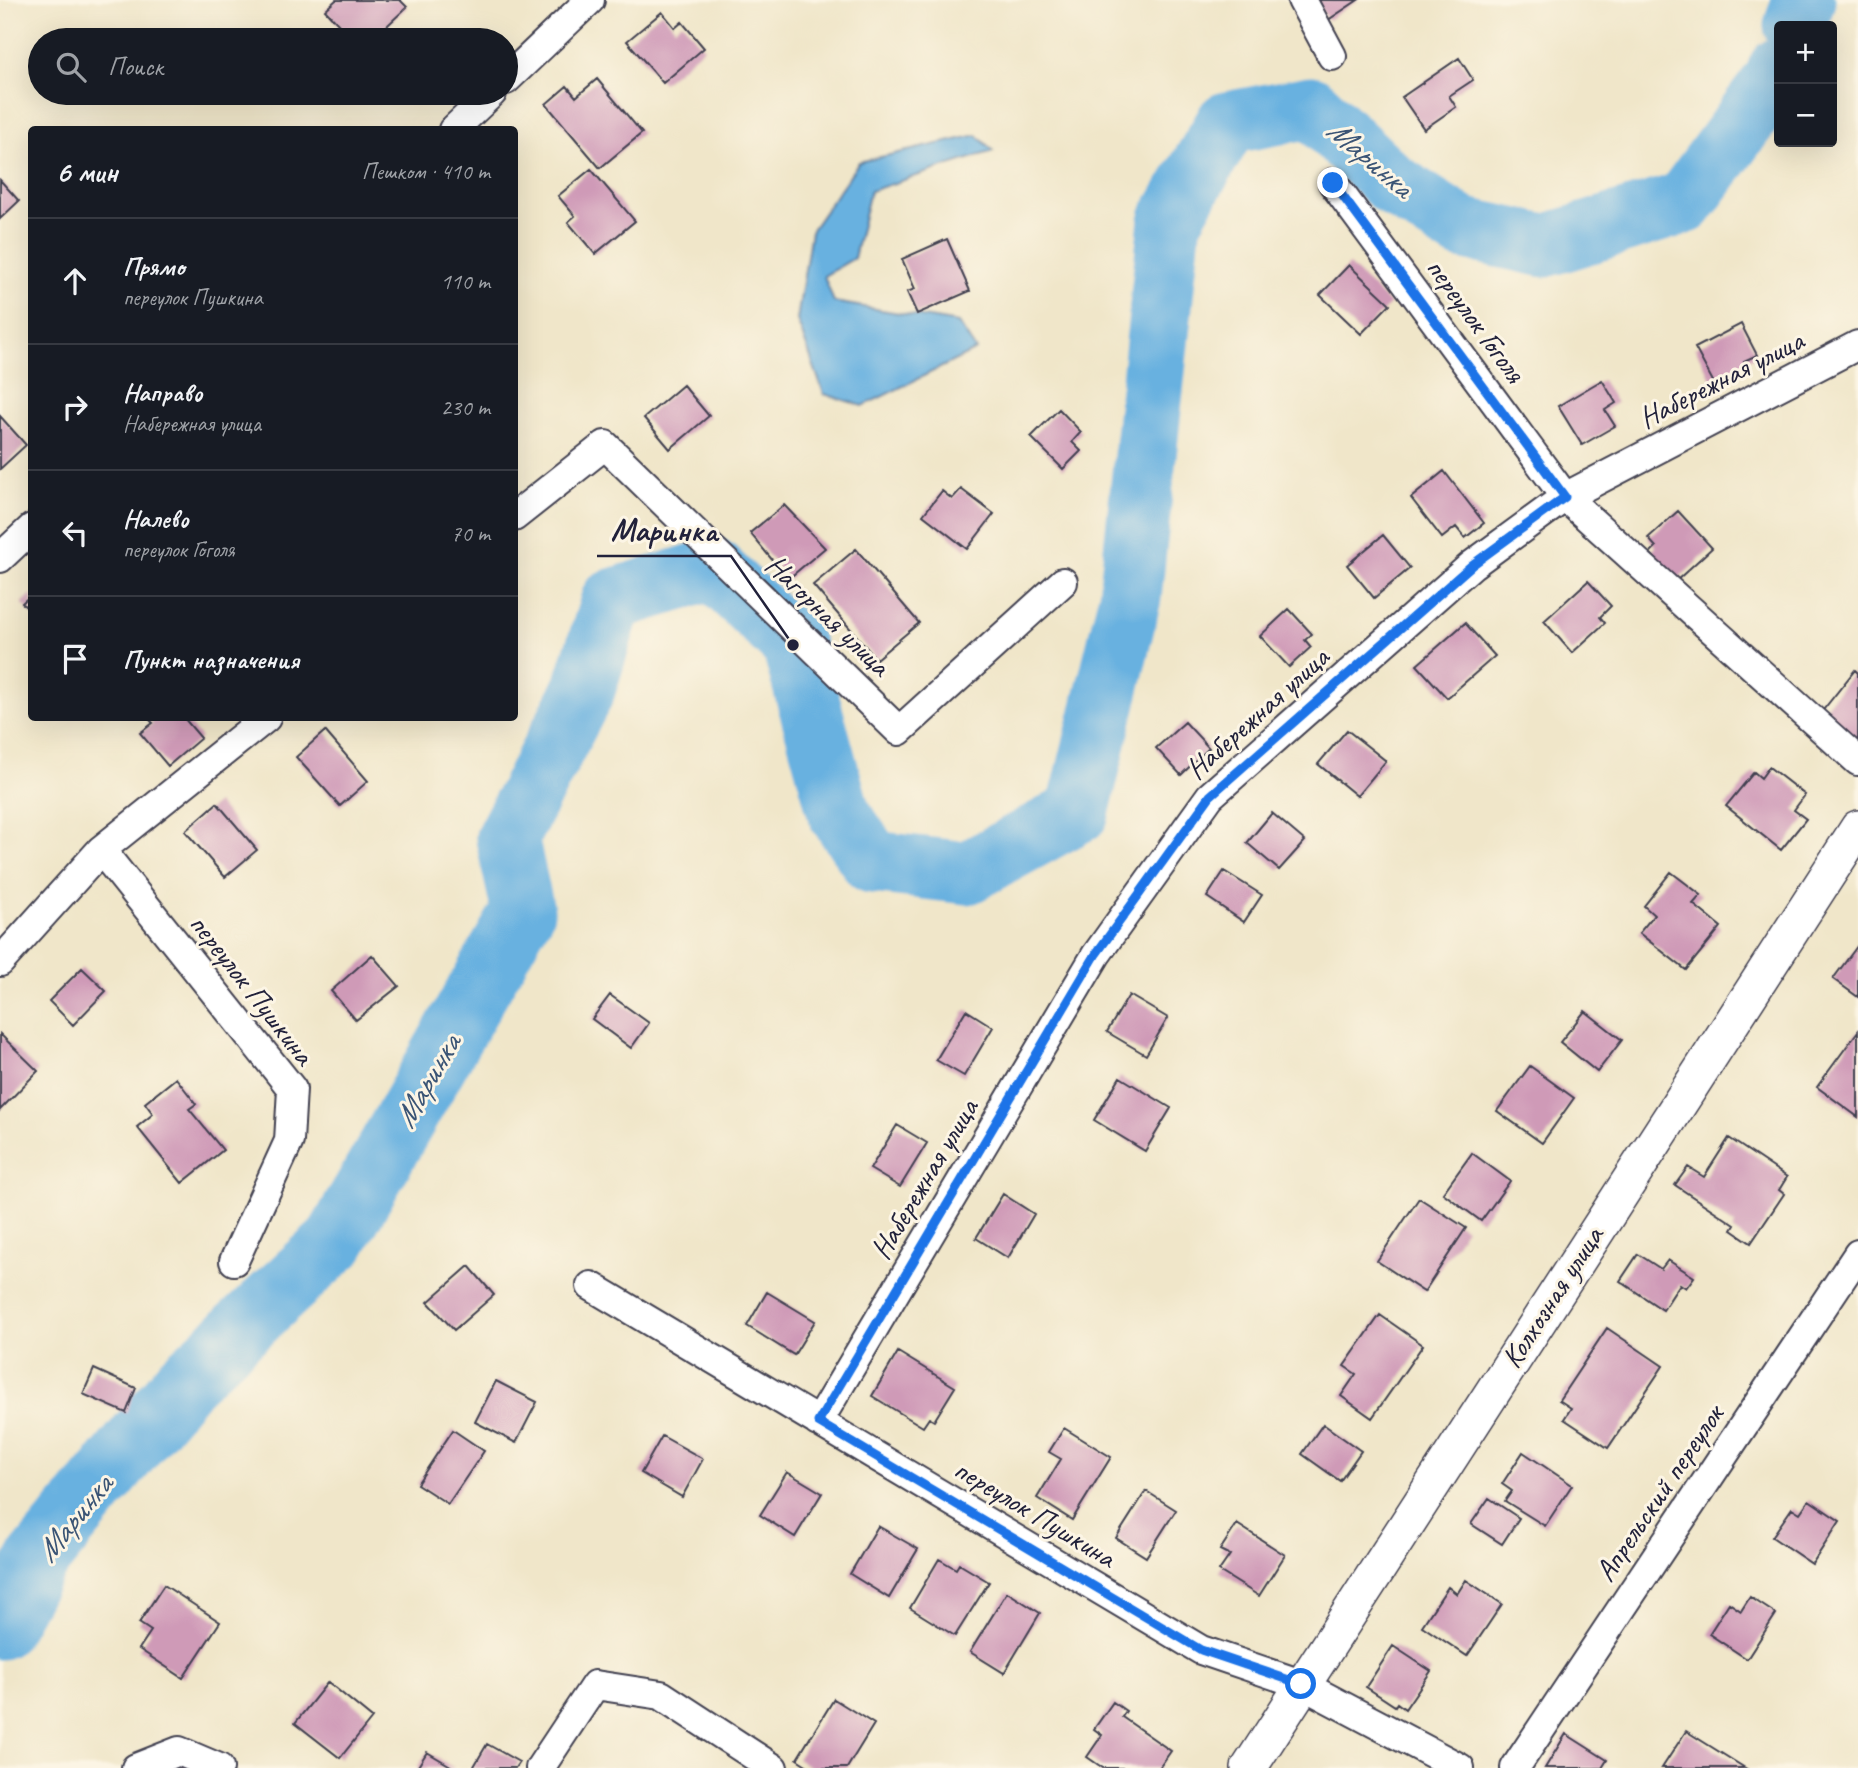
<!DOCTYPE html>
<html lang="ru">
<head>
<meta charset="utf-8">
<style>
	:root { --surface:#171b24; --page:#20242c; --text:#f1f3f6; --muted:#9ea1a6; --line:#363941 }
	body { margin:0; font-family:Caveat,sans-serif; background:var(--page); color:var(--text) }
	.controls { position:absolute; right:21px; top:21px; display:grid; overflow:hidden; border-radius:7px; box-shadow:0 7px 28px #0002 }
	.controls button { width:63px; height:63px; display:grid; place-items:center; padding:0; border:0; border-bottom:2px solid var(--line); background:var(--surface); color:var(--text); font:35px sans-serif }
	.stop { position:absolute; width:21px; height:21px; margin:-16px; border:5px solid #1a73e8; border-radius:50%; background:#fff }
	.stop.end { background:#1a73e8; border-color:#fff; box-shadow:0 2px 7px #0008 }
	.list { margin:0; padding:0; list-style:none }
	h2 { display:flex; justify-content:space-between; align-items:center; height:91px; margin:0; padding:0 28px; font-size:30px }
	h2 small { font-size:23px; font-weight:400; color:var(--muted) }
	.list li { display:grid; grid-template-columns:46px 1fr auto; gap:21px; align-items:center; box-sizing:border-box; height:126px; padding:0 28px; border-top:2px solid var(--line) }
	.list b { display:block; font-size:26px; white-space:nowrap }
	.list p { margin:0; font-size:23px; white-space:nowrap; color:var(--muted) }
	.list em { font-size:23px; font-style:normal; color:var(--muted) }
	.icon { flex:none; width:38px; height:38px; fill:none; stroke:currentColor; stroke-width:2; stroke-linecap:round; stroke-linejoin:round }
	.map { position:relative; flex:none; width:1858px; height:1768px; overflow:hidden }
	.search { position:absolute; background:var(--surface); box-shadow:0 7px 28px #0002; left:28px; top:28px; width:490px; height:77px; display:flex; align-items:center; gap:18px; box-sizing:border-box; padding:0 24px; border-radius:38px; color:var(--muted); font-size:26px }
	.panel { position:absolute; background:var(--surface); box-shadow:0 7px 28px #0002; left:28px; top:126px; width:490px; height:595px; border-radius:7px }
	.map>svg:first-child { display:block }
	.water { fill:#68b1e0; stroke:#456a8e; stroke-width:2 }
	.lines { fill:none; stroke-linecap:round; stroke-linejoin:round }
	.river { stroke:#68b1e0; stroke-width:63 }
	.building { fill:#cf9ab7 }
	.minor-casing { stroke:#413f50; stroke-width:32 }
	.tertiary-casing { stroke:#413f50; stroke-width:38 }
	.minor { stroke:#fff; stroke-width:28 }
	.tertiary { stroke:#fff; stroke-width:35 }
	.route { stroke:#1a73e8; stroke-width:9 }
	.labels { text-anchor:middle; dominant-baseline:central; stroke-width:6; stroke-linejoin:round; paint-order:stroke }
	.street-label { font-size:30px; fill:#22223b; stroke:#fcf5e5 }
	.water-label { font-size:32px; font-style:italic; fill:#3a5475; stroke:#fcf5e5 }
	.leader { fill:none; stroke:#22223b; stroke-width:2.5 }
	.callout-dot { fill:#22223b; stroke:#fcf5e5; stroke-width:2.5 }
	.callout-label { font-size:32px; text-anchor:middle; font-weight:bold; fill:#22223b; stroke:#fcf5e5; stroke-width:6; stroke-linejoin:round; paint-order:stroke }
</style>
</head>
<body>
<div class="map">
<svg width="1858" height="1768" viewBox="0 0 1858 1768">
	<rect width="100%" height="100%" fill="#fcf5e5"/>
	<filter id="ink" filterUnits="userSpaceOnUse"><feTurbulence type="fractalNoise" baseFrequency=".0143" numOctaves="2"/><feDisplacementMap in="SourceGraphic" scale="14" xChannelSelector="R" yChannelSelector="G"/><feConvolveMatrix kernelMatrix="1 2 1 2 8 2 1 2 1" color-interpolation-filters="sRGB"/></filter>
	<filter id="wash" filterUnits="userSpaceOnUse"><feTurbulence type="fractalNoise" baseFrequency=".00686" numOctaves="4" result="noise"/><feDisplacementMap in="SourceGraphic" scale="28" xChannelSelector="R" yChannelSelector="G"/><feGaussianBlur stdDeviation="1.57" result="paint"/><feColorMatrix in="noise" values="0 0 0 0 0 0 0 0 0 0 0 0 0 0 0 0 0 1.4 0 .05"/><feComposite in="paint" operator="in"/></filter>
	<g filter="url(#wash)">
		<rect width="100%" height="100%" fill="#f0e6c9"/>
		<path class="water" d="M977 135 993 151 870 191 854 258 824 276 834 302 958 323 976 350 863 406 824 394 797 320 811 231 859 162Z"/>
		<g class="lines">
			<path class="river" d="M1795 26 1804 0
				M0 1628 37 1561 186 1380 335 1242 523 911 507 838 584 690 612 600 713 569 793 645 839 813 872 862 967 873 1078 812 1130 597 1170 221 1227 123 1311 107 1392 184 1461 228 1545 246 1684 203 1776 78 1779 69"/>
		</g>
		<g id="blocks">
			<path class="building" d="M336 0H400L407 7 372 40H353L325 10Z
				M1315 0H1358L1328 20Z
				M662 12 675 28 682 22 704 48 663 83 627 41Z
				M1459 58 1473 80 1449 96 1456 107 1424 129 1402 97Z
				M597 79 642 133 600 168 546 104 567 86 576 97Z
				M591 169 635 221 595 254 568 222 575 216 558 196Z
				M0 180 19 201 0 219Z
				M947 239 970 291 917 314 907 292 915 289 902 259Z
				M1349 265 1390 304 1361 334 1320 295Z
				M1741 324 1757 355 1744 361 1749 370 1716 387 1695 348Z
				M1602 380 1616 403 1605 410 1615 426 1582 445 1558 406Z
				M683 385 709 416 670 449 644 418Z
				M1059 409 1081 432 1072 442 1081 451 1063 469 1031 437Z
				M0 416 26 445 0 469Z
				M1444 471 1484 523 1465 538 1456 527 1442 538 1411 498Z
				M961 489 994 514 967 549 923 515 942 491 952 499Z
				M784 505 825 548 788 579 750 533Z
				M1678 511 1712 548 1676 581 1650 553 1656 547 1648 538Z
				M1383 535 1410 568 1374 598 1347 565Z
				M856 549 919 623 876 659 813 585Z
				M1588 581 1611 606 1600 617 1605 623 1572 653 1544 621Z
				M32 594V613L22 603Z
				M1289 609 1312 634 1305 640 1311 647 1289 667 1260 636Z
				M1465 623 1495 656 1447 698 1417 665Z
				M1855 670 1858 673V744L1820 714Z
				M148 718H184L201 738 168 766 140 733 153 723Z
				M1185 722 1209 748 1181 775 1156 748Z
				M1347 730 1386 761 1357 796 1318 764Z
				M325 731 368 781 340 806 296 757Z
				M1769 767 1805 795 1794 810 1806 819 1781 850 1726 806 1754 772 1761 778Z
				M217 803 257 850 225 877 185 831Z
				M1272 813 1305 841 1279 870 1247 843Z
				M1224 871 1262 895 1244 922 1207 897Z
				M1671 872 1701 895 1693 904 1721 927 1686 970 1639 933 1654 915 1644 906Z
				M1858 945V997L1833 979Z
				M372 955 399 986 356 1020 331 991Z
				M82 968 106 991 73 1025 49 1001Z
				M610 995 649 1023 631 1048 592 1019Z
				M1129 995 1168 1018 1146 1055 1107 1032Z
				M966 1010 993 1027 964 1076 936 1060Z
				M1585 1011 1622 1040 1597 1072 1560 1042Z
				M1858 1031V1117L1817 1087Z
				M0 1034 38 1071 0 1110Z
				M1530 1066 1574 1098 1542 1143 1497 1111Z
				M1120 1077 1171 1108 1145 1151 1094 1120Z
				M176 1078 196 1104 189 1109 223 1150 182 1183 137 1127 153 1114 145 1103Z
				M897 1125 927 1143 900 1187 870 1169Z
				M1729 1138 1787 1177 1779 1190 1784 1194 1751 1243 1732 1230 1735 1225 1675 1185 1688 1167 1704 1177Z
				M1472 1153 1510 1181 1481 1221 1443 1193Z
				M1003 1194 1034 1214 1008 1258 976 1238Z
				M1419 1198 1466 1228 1424 1292 1377 1261Z
				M1638 1254 1661 1269 1668 1260 1694 1277 1686 1288 1680 1284 1663 1310 1620 1281Z
				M469 1266 494 1295 454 1330 428 1302Z
				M767 1292 815 1321 794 1355 747 1326Z
				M1380 1315 1423 1345 1372 1418 1341 1396 1356 1374 1344 1366Z
				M1607 1328 1663 1366 1608 1448 1564 1419 1571 1408 1559 1400Z
				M898 1352 955 1387 934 1421 929 1418 923 1427 872 1396Z
				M94 1369 136 1388 126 1413 83 1394Z
				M496 1381 537 1402 516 1443 475 1422Z
				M1323 1424 1361 1451 1340 1481 1302 1454Z
				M1064 1428 1111 1457 1072 1520 1037 1498 1061 1459 1049 1452Z
				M453 1430 484 1451 448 1504 417 1484Z
				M662 1436 703 1459 682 1497 641 1473Z
				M1523 1452 1572 1485 1545 1526 1505 1501 1512 1491 1502 1484Z
				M787 1472 822 1493 795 1537 760 1515Z
				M1146 1491 1176 1510 1146 1557 1116 1538Z
				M1489 1498 1519 1518 1502 1544 1471 1524Z
				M1809 1500 1840 1521 1812 1564 1772 1537 1792 1508 1800 1513Z
				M1237 1524 1285 1555 1259 1596 1219 1571 1230 1555 1220 1550Z
				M878 1526 918 1549 889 1598 850 1574Z
				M939 1559 956 1569 959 1564 989 1582 955 1636 910 1608Z
				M1466 1580 1502 1604 1467 1656 1422 1626 1448 1587 1457 1594Z
				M164 1585 220 1622 183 1678 139 1649 151 1631 139 1623Z
				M1007 1592 1040 1613 1004 1673 970 1652Z
				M1750 1597 1776 1614 1747 1659 1709 1634 1729 1603 1741 1611Z
				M1393 1646 1431 1671 1405 1709 1397 1703 1395 1706 1366 1687Z
				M328 1682 372 1718 340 1758 295 1723Z
				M834 1699 874 1724 847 1768H811L797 1759Z
				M1113 1702 1126 1711 1122 1717 1171 1751 1159 1768H1103L1087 1757 1102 1735 1094 1729Z
				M1686 1731 1745 1768H1662Z
				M1566 1734 1607 1760 1602 1768H1545Z
				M487 1744 519 1762 515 1768H473Z
				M427 1752 454 1768H417Z"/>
		</g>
	</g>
	<g filter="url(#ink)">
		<use href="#blocks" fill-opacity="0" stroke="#413f50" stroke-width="2"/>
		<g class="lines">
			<defs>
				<path id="minor" d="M1302 0 1332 56
					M506 80 590 0
					M453 130 492 93
					M1333 183 1565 497 1858 761
					M514 517 605 445 899 731 1063 582
					M0 558 32 528
					M101 850 292 1089 289 1141 234 1261
					M0 962 101 850 266 718
					M591 1286 1201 1650 1301 1684 1460 1768
					M818 1422 1096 955 1210 796 1472 565 1565 497 1858 345
					M136 1768 179 1751 219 1768
					M540 1768 595 1685 661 1695 773 1768
					M1515 1768 1858 1254"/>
				<path id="tertiary" d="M1249 1768 1858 828"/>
			</defs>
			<use href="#minor" class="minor-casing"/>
			<use href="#tertiary" class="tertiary-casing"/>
			<use href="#minor" class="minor"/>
			<use href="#tertiary" class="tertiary"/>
		</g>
	</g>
	<g class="lines" filter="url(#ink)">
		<path class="route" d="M1301 1684 1201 1650 818 1422 1096 954 1210 796 1472 565 1565 497 1333 183"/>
	</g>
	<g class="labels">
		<g class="street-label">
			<text transform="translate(1476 320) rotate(54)">переулок Гоголя</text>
			<text transform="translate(1721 379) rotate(-27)">Набережная улица</text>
			<text transform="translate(828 615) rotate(44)">Нагорная улица</text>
			<text transform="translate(1257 713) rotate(-42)">Набережная улица</text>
			<text transform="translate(252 989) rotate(52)">переулок Пушкина</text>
			<text transform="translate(924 1179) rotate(-59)">Набережная улица</text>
			<text transform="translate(1552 1297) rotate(-57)">Колхозная улица</text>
			<text transform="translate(1659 1493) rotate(-56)">Апрельский переулок</text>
			<text transform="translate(1035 1513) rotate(31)">переулок Пушкина</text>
		</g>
		<g class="water-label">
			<text transform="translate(1370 158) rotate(41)">Маринка</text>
			<text transform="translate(427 1081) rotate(-60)">Маринка</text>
			<text transform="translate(74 1518) rotate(-51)">Маринка</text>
		</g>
	</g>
	<path class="leader" d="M793 645L731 556H597"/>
	<circle class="callout-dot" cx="793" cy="645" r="7"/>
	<g class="callout-label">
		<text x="664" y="541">Маринка</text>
	</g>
</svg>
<div class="controls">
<button>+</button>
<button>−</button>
</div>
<div class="stop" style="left:1301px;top:1684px"></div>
<div class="stop end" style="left:1333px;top:183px"></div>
<div class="search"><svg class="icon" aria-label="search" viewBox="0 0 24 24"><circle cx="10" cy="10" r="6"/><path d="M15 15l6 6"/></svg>Поиск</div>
<section class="panel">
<h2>6 мин<small>Пешком · 410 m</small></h2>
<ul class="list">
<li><svg class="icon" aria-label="ahead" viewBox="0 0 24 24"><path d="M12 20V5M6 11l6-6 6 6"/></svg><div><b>Прямо</b><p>переулок Пушкина</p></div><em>110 m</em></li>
<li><svg class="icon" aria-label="right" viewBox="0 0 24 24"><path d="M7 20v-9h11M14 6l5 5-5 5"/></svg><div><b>Направо</b><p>Набережная улица</p></div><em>230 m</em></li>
<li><svg class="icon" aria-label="left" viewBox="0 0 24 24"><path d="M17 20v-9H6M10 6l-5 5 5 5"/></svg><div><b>Налево</b><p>переулок Гоголя</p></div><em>70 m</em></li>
<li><svg class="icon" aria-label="arrive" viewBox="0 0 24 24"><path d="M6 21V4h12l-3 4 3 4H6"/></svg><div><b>Пункт назначения</b></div></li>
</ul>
</section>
</div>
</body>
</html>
